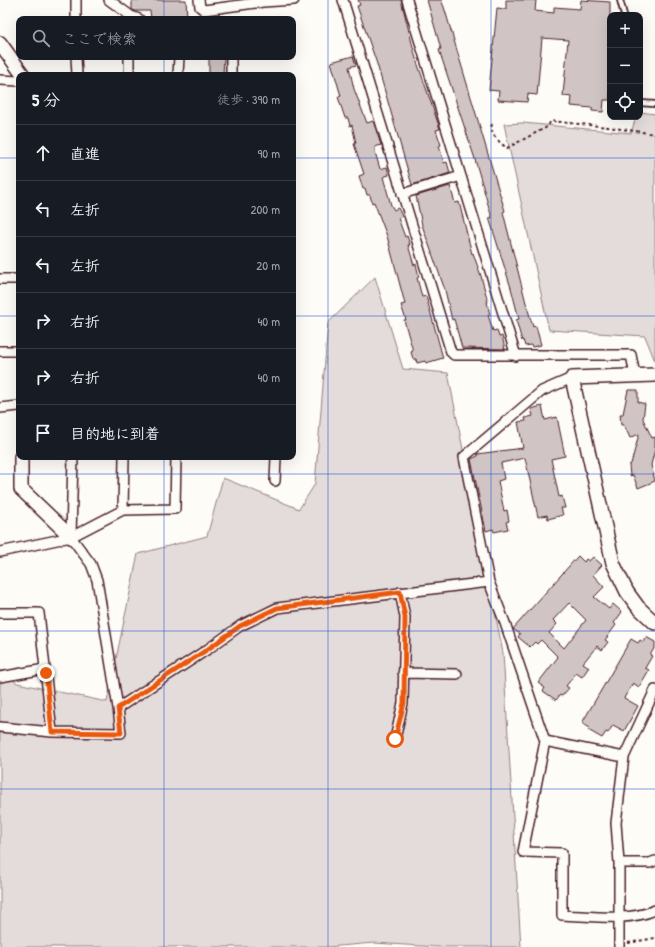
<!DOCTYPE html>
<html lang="ja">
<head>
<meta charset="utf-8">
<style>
	:root { --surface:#171b24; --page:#20242c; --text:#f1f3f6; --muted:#9ea1a6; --line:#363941 }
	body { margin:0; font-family:"Patrick Hand","Klee One",sans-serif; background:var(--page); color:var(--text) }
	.controls { position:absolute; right:12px; top:12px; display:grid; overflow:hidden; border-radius:8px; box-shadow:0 4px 16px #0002 }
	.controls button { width:36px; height:36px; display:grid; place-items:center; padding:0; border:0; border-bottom:1px solid var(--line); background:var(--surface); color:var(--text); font:20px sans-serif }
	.stop { position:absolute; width:12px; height:12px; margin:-9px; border:3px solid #ea580c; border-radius:50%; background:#fff }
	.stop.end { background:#ea580c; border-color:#fff; box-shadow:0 1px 4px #0008 }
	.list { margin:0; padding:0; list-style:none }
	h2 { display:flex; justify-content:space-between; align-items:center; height:52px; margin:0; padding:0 16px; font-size:17px }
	h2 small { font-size:13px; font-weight:400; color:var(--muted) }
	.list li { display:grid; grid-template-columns:26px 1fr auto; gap:12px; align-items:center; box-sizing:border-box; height:56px; padding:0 16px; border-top:1px solid var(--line) }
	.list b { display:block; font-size:15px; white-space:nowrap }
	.list em { font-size:13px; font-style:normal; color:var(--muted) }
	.icon { flex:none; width:22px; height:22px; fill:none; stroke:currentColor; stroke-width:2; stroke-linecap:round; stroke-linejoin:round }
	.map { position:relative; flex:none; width:655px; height:947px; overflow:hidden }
	.search { position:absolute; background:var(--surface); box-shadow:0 4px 16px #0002; left:16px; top:16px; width:280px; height:44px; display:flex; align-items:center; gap:10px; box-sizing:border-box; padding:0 14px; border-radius:8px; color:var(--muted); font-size:15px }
	.panel { position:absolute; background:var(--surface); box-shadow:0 4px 16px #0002; left:16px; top:72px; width:280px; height:388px; border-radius:8px }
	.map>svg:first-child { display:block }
	.green { fill:#e3dcda; stroke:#967e82 }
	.building { fill:#d0c5c4; stroke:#4a1f2b; fill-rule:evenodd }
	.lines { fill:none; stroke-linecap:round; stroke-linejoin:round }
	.lane-casing { stroke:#4a1f2b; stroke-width:8 }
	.street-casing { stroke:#4a1f2b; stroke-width:12 }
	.secondary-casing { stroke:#4a1f2b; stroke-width:16 }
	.path { stroke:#4a1f2b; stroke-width:2; stroke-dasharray:3 3; stroke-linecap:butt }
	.lane { stroke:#fdfcf7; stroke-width:4.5 }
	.street { stroke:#fdfcf7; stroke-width:9 }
	.secondary { stroke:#fdfcf7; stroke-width:13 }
	.route { stroke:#ea580c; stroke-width:5 }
	.grid { fill:none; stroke:#1d4ed8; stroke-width:1; stroke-opacity:0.55 }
</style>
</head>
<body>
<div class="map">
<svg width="655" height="947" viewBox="0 0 655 947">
	<rect width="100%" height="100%" fill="#fdfcf7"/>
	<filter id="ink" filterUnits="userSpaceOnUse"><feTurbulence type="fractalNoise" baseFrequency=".025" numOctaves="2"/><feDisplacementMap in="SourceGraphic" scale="8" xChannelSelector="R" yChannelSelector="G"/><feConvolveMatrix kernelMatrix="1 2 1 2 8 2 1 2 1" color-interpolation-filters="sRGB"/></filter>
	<g filter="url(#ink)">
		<path class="green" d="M640 112 655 114V361L645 336 549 330 504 124 523 123 631 133 636 117H640Z
			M375 277 403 369 448 373 503 653 521 947H437L374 943 327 947H0V670L17 683 107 702 138 554 207 536 223 478 299 509 315 484 328 323Z"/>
		<path class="building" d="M132 0H186L187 18H151L150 11H136L132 10Z
			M358 0H401L416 59 440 129 436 130 441 145 439 146 444 163 447 162 450 173 412 185 377 64 357 6 360 5Z
			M427 0H441L444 7 505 211 503 212 526 303 533 327 536 326 541 345 532 347 531 345 525 346 523 340 522 341 516 320 519 319 511 288 492 227 489 218H492L474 156 439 50 441 49Z
			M506 0H536L535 11 554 13V7L580 9 581 0 610 2V100H604L603 112 592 111V108L571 106 572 97 563 96 568 40 542 38 537 95 528 94 527 102 498 100 499 91 489 90 497 8 506 9Z
			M353 56 356 65 349 67 354 89 367 123 373 121 381 145 375 147V152L380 169 387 167 389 175 383 177 391 205 394 210 398 208 402 216 398 218 405 237 407 236 410 245H408L414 265 416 264 419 277 417 278 422 297 426 296 443 358 426 363 425 361 417 363 416 359H413L411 352 413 351 404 320H406L401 305 405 304 387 236 374 202 372 203 370 195H367L365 188 363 189 359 176 364 174 354 144 356 143 352 125 350 126 348 118H345L338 97 341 96 331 62Z
			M209 57H224L223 75H209Z
			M450 186 455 203 459 202 472 254 473 253 481 276 488 302H487L490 315H488L493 331 497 330 499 337 502 336 505 349 462 348 454 319 452 320 445 290 422 225 416 196Z
			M628 390H638V402L645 404 643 419 652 438 655 437V449L651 465 655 481 638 488 633 475 630 476 629 465 631 464 639 434 630 438 624 425H621L620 414H623Z
			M542 406 545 420 557 417 565 456 551 459 559 497 562 496 565 508H561L563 515 548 519 547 515 538 517 525 458 501 463 504 479 498 481 504 511 507 510 509 521 506 522 508 529 494 532 493 529 486 531 471 459 478 456 477 454 523 448 518 422 526 421 525 418 533 416 531 409Z
			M578 556 584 562 586 559 589 561 593 557 602 565 593 575 604 587 594 597 609 609 613 604 622 612 614 623 616 625 605 640 608 642 602 650 597 646 583 663 589 667 582 677 576 673 566 686 569 688 562 696 560 695 556 700 543 691 545 688 538 683 558 657 541 640 537 644 535 642 530 647 518 637 520 634 513 629ZM569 603 586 620 564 648 549 633 557 624 553 620Z
			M646 637 655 642V647L650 655 652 656 645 668 649 670 639 687 633 683 624 698 638 706 624 731 613 725 608 733 606 732 602 738 588 730 590 728 582 723 631 639 638 643 640 640 643 642Z"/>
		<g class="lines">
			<defs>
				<path id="lane" d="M620 0 624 15
					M640 103 655 104"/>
				<path id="street" d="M76 0V19
					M109 0 131 16 139 19
					M199 0 200 7 204 10 263 2 294 0
					M343 0 451 352 454 355H631L635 375
					M407 0 516 356
					M76 57 77 75
					M129 75V57
					M178 75 179 57
					M231 75V57
					M0 80 19 81
					M402 194 461 176
					M0 279H19
					M0 351H19
					M572 378 542 391 464 457 489 582 505 623 545 741 624 757
					M0 408 19 406
					M275 481 276 457
					M123 510 124 457
					M0 552 71 537 123 510 175 509 176 457
					M0 613H39L52 732
					M403 673 457 674
					M0 677 45 669
					M118 708 208 649 240 626 277 608 489 582
					M0 727 52 732 121 733 118 708 97 580 91 564 71 537 73 457
					M395 739 403 703 405 617 400 592
					M545 741 523 852 562 853V915C591 916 628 922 655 910
					M619 863H650L655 861
					M619 947V863L616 823 624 757 655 690"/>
				<path id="secondary" d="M0 43 23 75
					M655 375 572 378 613 563 627 592 638 607 655 623
					M21 457V489L71 537"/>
			</defs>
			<use href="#lane" class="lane-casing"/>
			<use href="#street" class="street-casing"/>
			<use href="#secondary" class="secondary-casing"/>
			<path class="path" d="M492 124C489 134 500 143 507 148L547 127 551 121 608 127 655 134
				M628 943 655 938"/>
			<use href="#lane" class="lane"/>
			<use href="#street" class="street"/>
			<use href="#secondary" class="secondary"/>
		</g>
	</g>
	<g class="lines" filter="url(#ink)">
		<path class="route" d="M46 673 52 732 121 733 118 708 208 649 240 626 277 608 400 592 405 617 404 703 395 739"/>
	</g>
	<path class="grid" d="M164 0V19M328 0V947M491 0V947M164 57V75M0 158H19M293 158H655M0 316H19M293 316H655M164 457V947M0 474H655M0 631H655M0 789H655"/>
</svg>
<div class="controls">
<button>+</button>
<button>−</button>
<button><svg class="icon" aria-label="locate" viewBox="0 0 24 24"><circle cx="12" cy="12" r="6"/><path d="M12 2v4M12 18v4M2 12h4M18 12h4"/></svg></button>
</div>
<div class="stop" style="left:395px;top:739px"></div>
<div class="stop end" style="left:46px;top:673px"></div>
<div class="search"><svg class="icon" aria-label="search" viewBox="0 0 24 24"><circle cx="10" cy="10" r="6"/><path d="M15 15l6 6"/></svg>ここで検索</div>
<section class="panel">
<h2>5 分<small>徒歩 · 390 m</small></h2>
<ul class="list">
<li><svg class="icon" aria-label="ahead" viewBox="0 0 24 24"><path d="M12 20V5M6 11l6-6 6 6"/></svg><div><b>直進</b></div><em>90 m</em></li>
<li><svg class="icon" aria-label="left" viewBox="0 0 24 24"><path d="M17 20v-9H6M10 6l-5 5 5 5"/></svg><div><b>左折</b></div><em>200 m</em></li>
<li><svg class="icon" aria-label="left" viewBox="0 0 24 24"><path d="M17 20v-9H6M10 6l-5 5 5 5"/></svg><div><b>左折</b></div><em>20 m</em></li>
<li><svg class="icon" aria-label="right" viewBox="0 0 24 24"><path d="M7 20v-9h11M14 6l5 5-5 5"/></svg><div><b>右折</b></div><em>40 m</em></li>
<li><svg class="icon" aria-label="right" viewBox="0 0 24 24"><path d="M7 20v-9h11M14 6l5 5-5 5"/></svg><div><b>右折</b></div><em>40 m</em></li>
<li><svg class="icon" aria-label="arrive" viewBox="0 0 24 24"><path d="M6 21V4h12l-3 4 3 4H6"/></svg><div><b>目的地に到着</b></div></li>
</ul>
</section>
</div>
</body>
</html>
